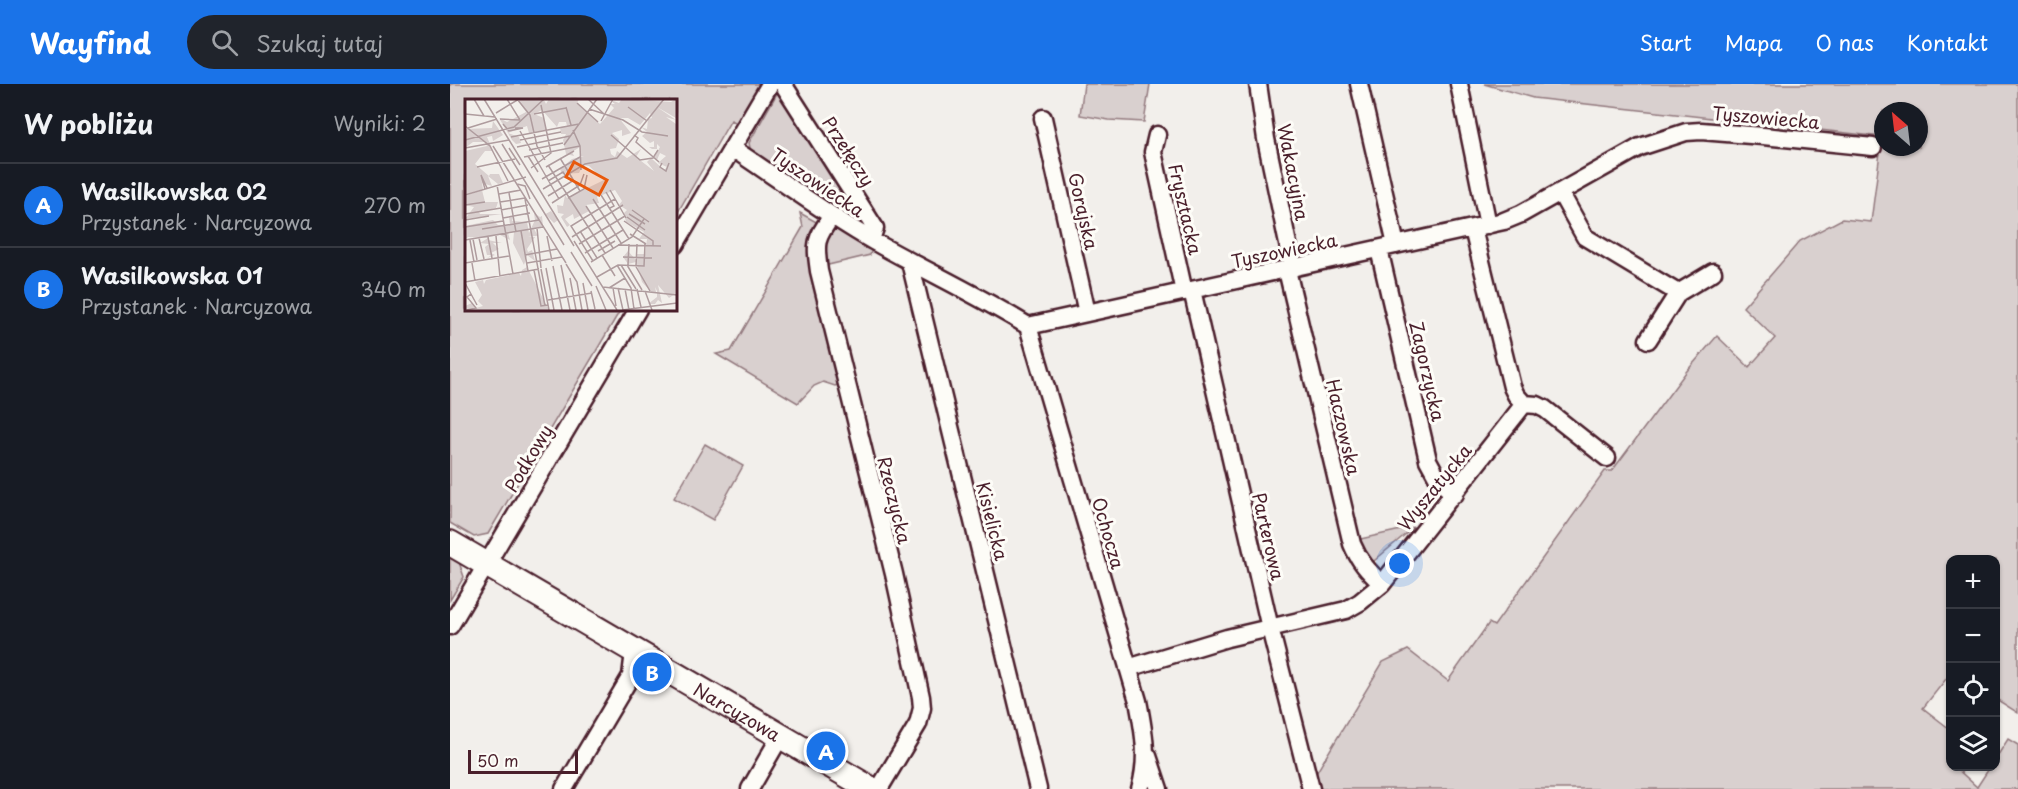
<!DOCTYPE html>
<html lang="pl">
<head>
<meta charset="utf-8">
<style>
	:root { --surface:#171b24; --page:#20242c; --text:#f1f3f6; --muted:#9ea1a6; --line:#363941; --accent:#1a73e8 }
	body { margin:0; font-family:"Playpen Sans",sans-serif; background:var(--page); color:var(--text) }
	.controls { position:absolute; right:18px; bottom:18px; display:grid; overflow:hidden; border-radius:12px; box-shadow:0 2px 4px #0004 }
	.controls button { width:54px; height:54px; display:grid; place-items:center; padding:0; border:0; border-bottom:2px solid var(--line); background:var(--surface); color:var(--text); font:30px sans-serif }
	.compass { position:absolute; left:1424px; top:18px; width:54px; height:54px; border-radius:50%; background:var(--surface); box-shadow:0 2px 4px #0004; rotate:332deg }
	.scale { position:absolute; left:18px; bottom:15px; width:110px; box-sizing:border-box; padding-left:6px; border:3px solid #4a1f2b; border-top:0; font-size:16px; line-height:21px; white-space:nowrap; color:#4a1f2b; -webkit-text-stroke:4px #fdfcf7; paint-order:stroke }
	.you { position:absolute; left:950px; top:480px; width:21px; height:21px; margin:-15px; border:4px solid #fff; border-radius:50%; background:#1a73e8; box-shadow:0 0 0 9px #1a73e833 }
	.badge { display:grid; place-items:center; width:39px; height:39px; border-radius:50%; background:var(--accent); color:#fff; font-size:20px; font-weight:700 }
	.pin { position:absolute; translate:-50% -50%; border:3px solid #fff; box-shadow:0 2px 6px #0006 }
	.list { margin:0; padding:0; list-style:none }
	h2 { display:flex; justify-content:space-between; align-items:center; height:78px; margin:0; padding:0 24px; font-size:26px }
	h2 small { font-size:20px; font-weight:400; color:var(--muted) }
	.list li { display:grid; grid-template-columns:39px 1fr auto; gap:18px; align-items:center; box-sizing:border-box; height:84px; padding:0 24px; border-top:2px solid var(--line) }
	.list b { display:block; font-size:22px; white-space:nowrap }
	.list p { margin:0; font-size:20px; white-space:nowrap; color:var(--muted) }
	.list em { font-size:20px; font-style:normal; color:var(--muted) }
	.icon { flex:none; width:33px; height:33px; fill:none; stroke:currentColor; stroke-width:2; stroke-linecap:round; stroke-linejoin:round }
	.map { position:relative; flex:none; width:1568px; height:705px; overflow:hidden }
	header { display:flex; align-items:center; gap:36px; box-sizing:border-box; height:84px; padding:0 30px; background:var(--accent); color:#fff }
	header strong { font-size:28px }
	nav { display:flex; gap:33px; margin-inline-start:auto; font-size:21px }
	.search { width:420px; height:54px; background:var(--page); display:flex; align-items:center; gap:15px; box-sizing:border-box; padding:0 21px; border-radius:33px; color:var(--muted); font-size:22px }
	main { display:flex }
	aside { flex:1; background:var(--surface) }
	.map>svg:first-child { display:block }
	.green { fill:#d9d0cf; stroke:#92787d; stroke-width:1.5; fill-rule:evenodd }
	.lines { fill:none; stroke-linecap:round; stroke-linejoin:round }
	.street-casing { stroke:#4a1f2b; stroke-width:21 }
	.secondary-casing { stroke:#4a1f2b; stroke-width:28 }
	.street { stroke:#fdfcf7; stroke-width:16 }
	.secondary { stroke:#fdfcf7; stroke-width:24 }
	.labels { text-anchor:middle; dominant-baseline:central; stroke-width:6; stroke-linejoin:round; paint-order:stroke }
	.street-label { font-size:18px; fill:#4a1f2b; stroke:#fdfcf7 }
	.inset-road { fill:none; stroke:#af9c9e; stroke-width:1.5 }
	.view { fill:#e8590c; fill-opacity:0.15; stroke:#e8590c; stroke-width:3 }
	.inset-edge { fill:none; stroke:#4a1f2b; stroke-width:3 }
</style>
</head>
<body>
<header>
<strong>Wayfind</strong>
<div class="search"><svg class="icon" aria-label="search" viewBox="0 0 24 24"><circle cx="10" cy="10" r="6"/><path d="M15 15l6 6"/></svg>Szukaj tutaj</div>
<nav><a>Start</a><a>Mapa</a><a>O nas</a><a>Kontakt</a></nav>
</header>
<main>
<aside>
<h2>W pobliżu<small>Wyniki: 2</small></h2>
<ul class="list">
<li><span class="badge">A</span><div><b>Wasilkowska 02</b><p>Przystanek · Narcyzowa</p></div><em>270 m</em></li>
<li><span class="badge">B</span><div><b>Wasilkowska 01</b><p>Przystanek · Narcyzowa</p></div><em>340 m</em></li>
</ul>
</aside>
<div class="map">
<svg width="1568" height="705" viewBox="0 0 1568 705">
	<rect width="100%" height="100%" fill="#f2efeb"/>
	<filter id="ink" filterUnits="userSpaceOnUse"><feTurbulence type="fractalNoise" baseFrequency=".0167" numOctaves="2"/><feDisplacementMap in="SourceGraphic" scale="12" xChannelSelector="R" yChannelSelector="G"/><feConvolveMatrix kernelMatrix="1 2 1 2 8 2 1 2 1" color-interpolation-filters="sRGB"/></filter>
	<g filter="url(#ink)">
		<path class="green" d="M0 0H313L289 40 281 36 225 133V16H16V225H171L38 450 24 453 0 439Z
			M634 0H700L694 38 659 36 630 31Z
			M1034 0H1568V629L1546 615V476H1500V590L1473 624 1500 645V682L1505 683 1527 703 1540 683 1546 682V674L1558 655 1568 661V705H869L865 691 933 578 958 566 998 597 1039 539 1044 542 1155 387H1162L1236 288 1267 252 1299 283 1325 254 1293 223 1350 157 1392 135 1421 138 1432 53 1083 14ZM1433 27H1469V63H1433Z
			M330 4 396 111 385 118 370 107 301 69 299 59Z
			M350 129 370 140 357 162 392 299 385 302 373 298 364 302 348 319 266 270 281 267 353 143Z
			M384 143 422 165 420 171 374 182 370 156Z
			M255 360 293 382 263 436 224 414Z
			M964 443 918 482 906 456Z
			M0 472 9 478 14 493 0 516Z"/>
		<g class="lines">
			<defs>
				<path id="street" d="M333 0 425 144 421 156
					M808 0 816 55 843 184
					M909 0 946 161
					M1009 0 1038 141
					M593 34 637 229
					M707 51 703 68 734 208
					M282 64C329 95 374 129 423 157 474 186 528 211 578 242L1054 137 1071 130 1190 63 1236 48 1251 47 1313 52 1423 63
					M1110 108 1135 153 1228 209
					M382 132C365 155 365 159 369 187L444 490 471 613 472 624 468 640 429 705
					M225 161 320 0
					M929 165 978 376 990 398 1005 410
					M460 178 588 705
					M837 186 902 460C909 477 918 487 932 500
					M742 206 820 544 861 705
					M578 242 688 617C694 648 699 675 690 705
					M1198 256 1228 209 1263 188
					M1074 320 1087 321 1095 325 1157 374
					M0 542 188 225
					M678 584 777 554 896 526 910 518 932 500 1074 320 1066 311 1062 303 1023 145
					M698 672 709 705
					M114 705 181 592 183 576 188 568
					M300 705 330 653"/>
				<g id="secondary">
					<path id="s1" d="M0 459 421 705"/>
				</g>
			</defs>
			<use href="#street" class="street-casing"/>
			<use href="#secondary" class="secondary-casing"/>
			<use href="#street" class="street"/>
			<use href="#secondary" class="secondary"/>
		</g>
	</g>
	<g class="labels">
		<g class="street-label">
			<text transform="translate(1316 33) rotate(5)">Tyszowiecka</text>
			<text transform="translate(399 67) rotate(57)">Przełęczy</text>
			<text transform="translate(844 88) rotate(79)">Wakacyjna</text>
			<text transform="translate(368 98) rotate(34)">Tyszowiecka</text>
			<text transform="translate(736 125) rotate(77)">Frysztacka</text>
			<text transform="translate(634 127) rotate(77)">Gorajska</text>
			<text transform="translate(834 166) rotate(-12)">Tyszowiecka</text>
			<text transform="translate(978 287) rotate(77)">Zagorzycka</text>
			<text transform="translate(894 343) rotate(77)">Haczowska</text>
			<text transform="translate(78 374) rotate(-59)">Podkowy</text>
			<text transform="translate(984 403) rotate(-51)">Wyszatycka</text>
			<text transform="translate(445 416) rotate(76)">Rzeczycka</text>
			<text transform="translate(543 437) rotate(76)">Kisielicka</text>
			<text transform="translate(659 449) rotate(74)">Ochocza</text>
			<text transform="translate(819 452) rotate(77)">Parterowa</text>
			<text stroke="none"><textPath href="#s1" startOffset="333">Narcyzowa</textPath></text>
		</g>
	</g>
	<g transform="translate(15 15)">
		<rect width="212" height="212" fill="#f2efeb"/>
		<path d="M52 0 79 1 81 5 84 0H114L112 4 135 25 149 9 145 5H150L143 0 154 4 157 0 206 3 211 0V19L192 8 211 21 201 18 211 25 210 195 204 199 193 186 197 204 193 201 190 205H183L192 198V192L190 188 191 193H186L177 183 171 163 163 165 158 158 163 152 171 161 172 155H180L182 140H174L179 133 161 123 159 114 162 111 154 106 157 102 150 91 132 98 134 104 121 106 124 112 109 120 108 115 100 120 105 126 102 128 96 118 99 115 93 114 92 106 98 107 100 96 102 99 139 81 124 67 118 66 114 74 97 75 95 70 107 60 119 57H115V48L107 53 109 57 101 55 98 41 101 35H96L95 28 102 27 101 23H94L92 28 77 11 69 15 79 19 81 31 64 34 62 27 43 34 54 38 56 44 51 45 47 41 34 19 42 23 61 13ZM185 14 187 19 183 20 182 30 176 28 182 33 177 37 185 44 189 42V48H184L187 50H192V45L195 48 189 59 192 61 195 54 201 57 193 64 202 68 199 71 186 59 182 63 189 72 171 58 176 50 162 59 152 52 150 58 146 55 145 50 151 49 154 40 147 34 157 31V37L166 34 154 19H163L175 26ZM28 22 38 36 28 42 27 37 22 38 28 52H20L10 65 24 77 25 75H34L38 84 33 85 23 77 27 87 17 84 18 90 0 96V52L22 47 20 43H8L0 49V30L27 29ZM17 91 20 103H33L31 109 14 113 15 115H37L0 120 9 108 0 106V97ZM86 112 93 121 89 124 80 115 77 117 78 127 69 130 73 137H63L70 138 62 150 63 153 67 151 70 162 62 156 59 166 48 144 49 133 43 134 45 141 35 136 24 138 23 141 37 144H28L34 150 26 154 30 156 22 159 27 156H22L20 148 24 145 15 144 23 139 3 138 0 141V127L28 121 33 126H45L44 118H48L47 122 62 123 64 134 70 121 69 114 75 118ZM62 168 84 211H0V207L7 204 11 209 18 207 13 202 17 196 10 183 18 181 19 185 21 181 54 174 56 177 57 171Z" fill="#d9d0cf" fill-rule="evenodd"/>
		<path class="inset-road" d="M9 0 19 17M19 0 109 147M42 0 55 21M52 0 65 16 72 47 80 61M123 0 139 15M112 4 133 23M101 8 106 26M163 8 182 22M124 10 158 21 177 33 203 37M31 14 54 0M0 15 30 18M69 15 101 9M35 20 55 21M136 22 148 0M38 25 44 32 58 29H50M0 27 25 47 43 82M3 29 32 20M108 31 115 47 116 71M55 32 94 100M146 36 175 61 188 59 193 51M169 36 173 39 171 43 194 63M46 38 114 25M0 41 49 28 79 0M55 41 96 33M37 45 99 146M99 46 132 0M28 47 101 164M52 48 105 37M0 49 44 41M44 49 55 66M64 51 98 44M63 57 73 73M59 58 115 47M95 59 115 92M197 64 195 68 201 72 204 64M83 66 140 154M12 68 50 60M81 68 109 52M66 69 86 54 76 6M77 80 115 58M83 82 98 73 100 76M52 85 60 87 65 100M32 86 48 175M20 90 16 76 22 89M78 90 120 65 152 59 199 0M145 91 161 119M141 93 149 107 145 109M44 94 51 133M34 95 56 91M0 96 61 78M136 96 164 140M83 97 109 81M103 99 119 90 122 76M60 100 80 207M128 100 156 144M35 103 60 99M87 104 115 86 119 75M0 106 20 103M121 107 148 149M36 111 63 106M167 111 184 123M0 115 36 109M164 115 180 125M162 118 180 131M38 119 65 114M0 121 24 117M159 122 188 142V147M0 128 38 122M72 129 76 169M17 130 74 121M56 132 63 172M115 132 132 159M165 135 181 145M31 137 35 178M82 137 87 162M23 138 27 159M107 138 158 106M14 139 19 160M8 140 12 161M0 141 78 128M5 141 9 163M109 142 152 211M114 145 160 117M153 146 196 147M133 152 150 142M106 153 127 187M120 154 158 131M60 156 92 150M137 156 150 177M158 158 187 159M128 162 106 127 150 100M126 163 167 138 179 120M0 164 44 157M7 164 10 182M62 164 97 158M101 165 112 183 117 211M96 166 105 211M152 166 166 189 169 210M156 166 171 190M162 166 177 191M163 166 164 145M170 166 185 192M88 167 97 211M171 167 172 145M81 169 89 211M76 170 84 211M69 171 76 207 83 206M132 178 153 166 179 167 180 145M105 179 111 211M0 183 74 170M0 184 12 206M118 184 123 211M131 187 141 211M138 188 212 196M144 189 160 179M148 189 151 207M153 189 158 211M160 190 164 211M172 190 176 208M126 192 130 210M180 192 187 211M83 201 127 194M2 211 11 209 2 198 6 195M157 211 212 204"/>
		<path class="view" d="M109 63 142 81 134 96 101 78Z"/>
		<rect width="212" height="212" class="inset-edge"/>
	</g>
</svg>
<div class="controls">
<button>+</button>
<button>−</button>
<button><svg class="icon" aria-label="locate" viewBox="0 0 24 24"><circle cx="12" cy="12" r="6"/><path d="M12 2v4M12 18v4M2 12h4M18 12h4"/></svg></button>
<button><svg class="icon" aria-label="layers" viewBox="0 0 24 24"><path d="M12 4l9 5-9 5-9-5zM3 14l9 5 9-5"/></svg></button>
</div>
<svg class="compass" viewBox="-18 -18 36 36"><path d="M0-13l5 13h-10z" fill="#e53935"/><path d="M0 13l5-13h-10z" fill="#9ea1a6"/></svg>
<div class="scale">50 m</div>
<div class="you"></div>
<div class="pin badge" style="left:376px;top:667px">A</div>
<div class="pin badge" style="left:202px;top:588px">B</div>
</div>
</main>
</body>
</html>
